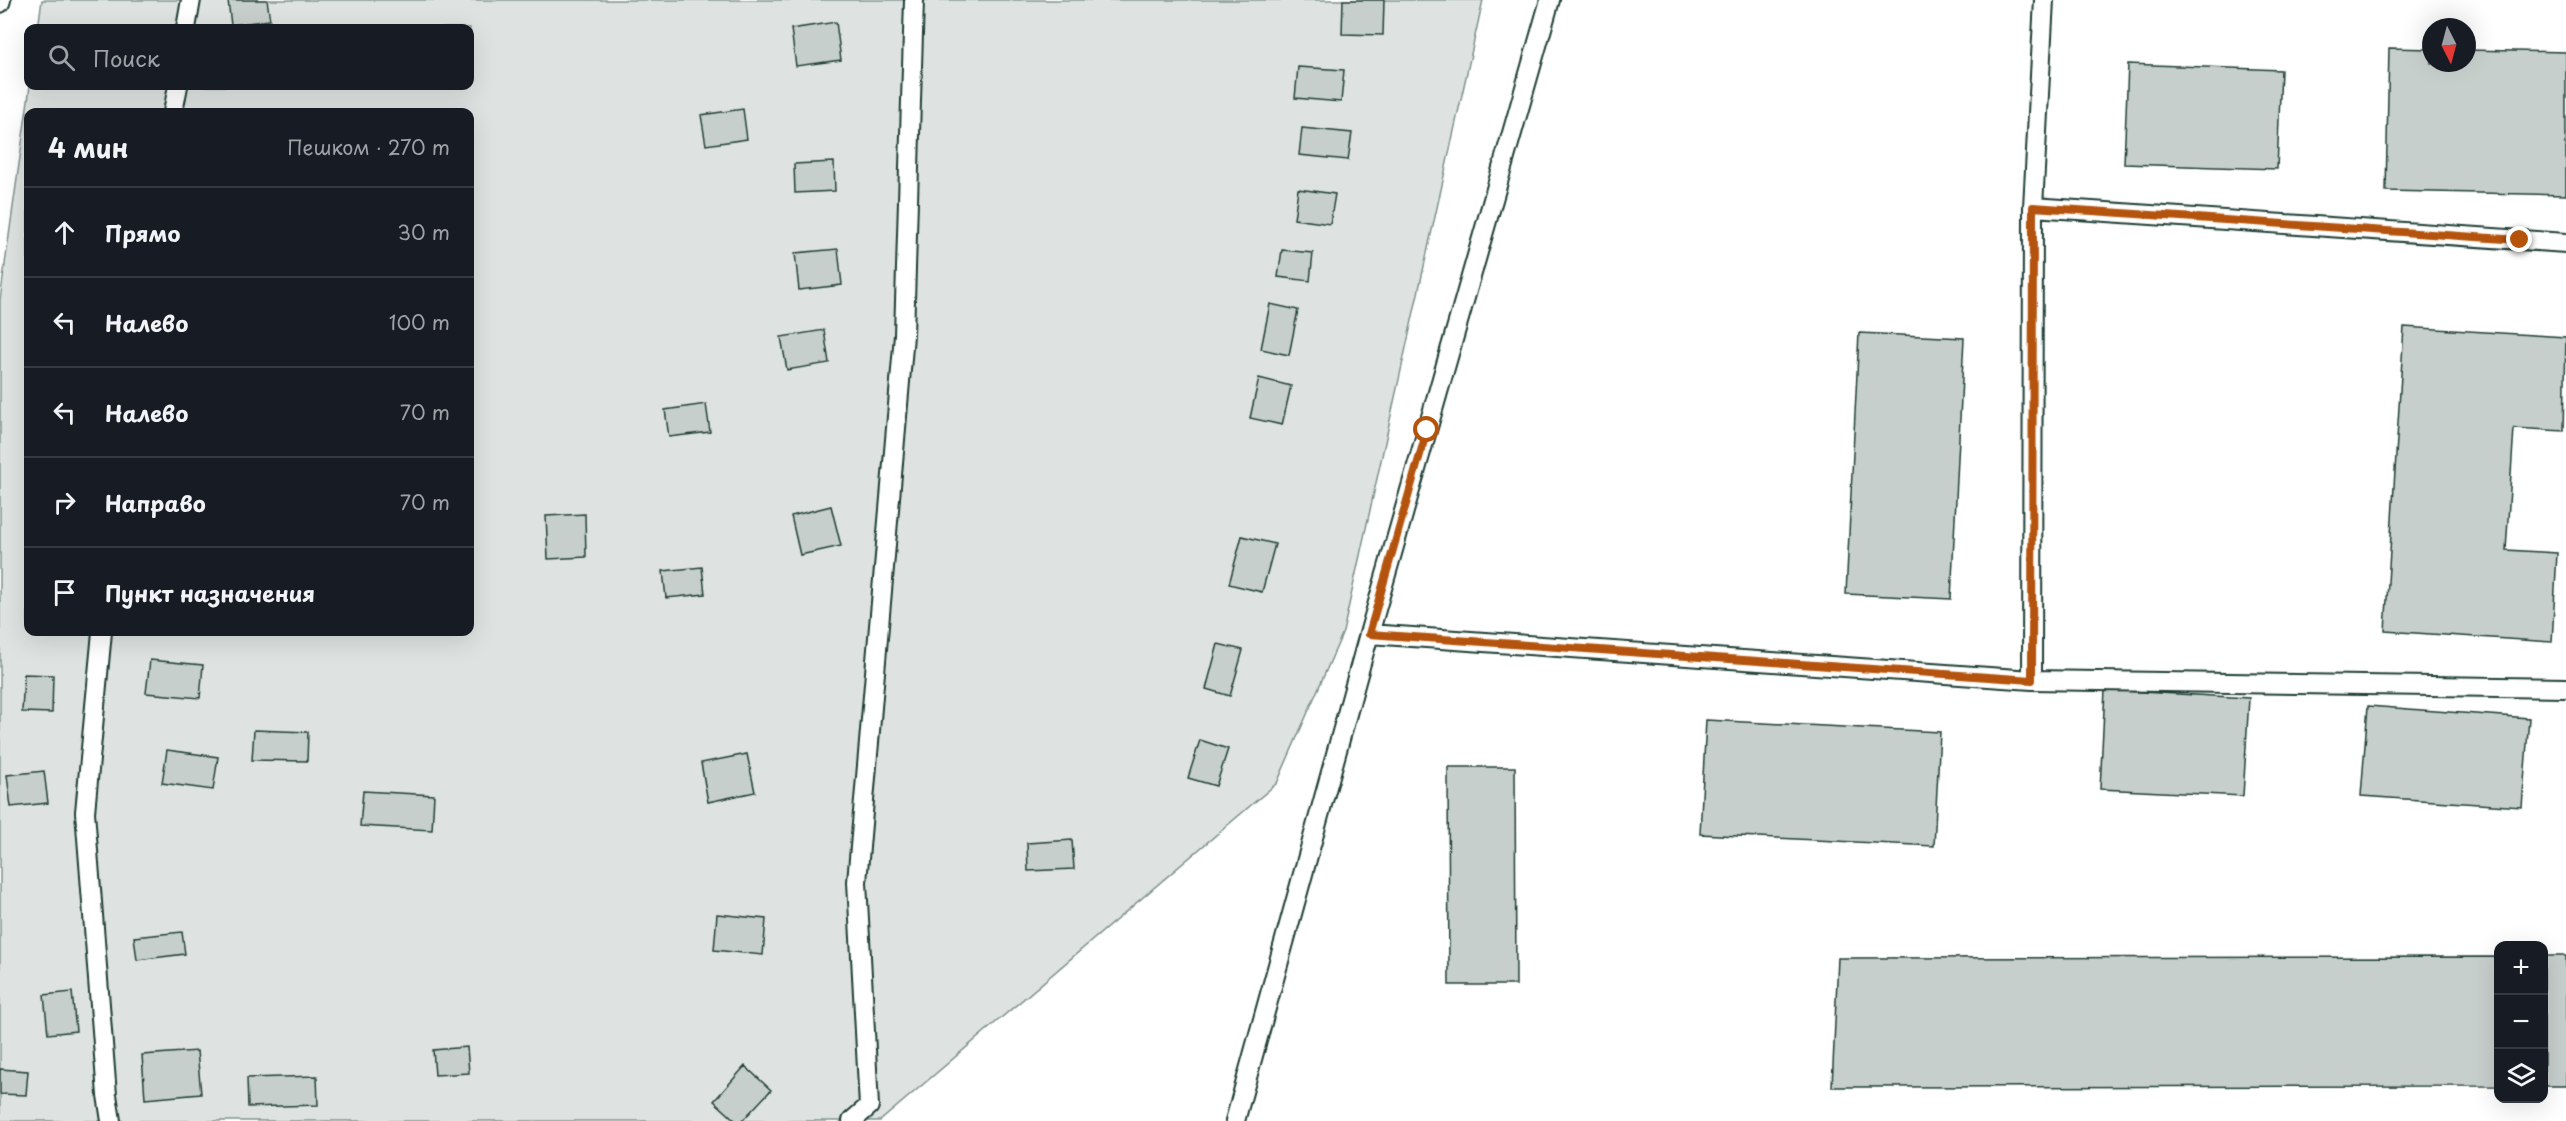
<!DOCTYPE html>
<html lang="ru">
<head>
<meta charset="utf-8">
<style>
	:root { --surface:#171b24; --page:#242831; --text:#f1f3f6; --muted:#9ea1a6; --line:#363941 }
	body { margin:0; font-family:"Playpen Sans",sans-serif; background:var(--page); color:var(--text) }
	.controls { position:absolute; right:18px; bottom:18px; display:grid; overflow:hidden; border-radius:12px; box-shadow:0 6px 24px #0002 }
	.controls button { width:54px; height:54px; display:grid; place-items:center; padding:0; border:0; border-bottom:2px solid var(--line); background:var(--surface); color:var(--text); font:30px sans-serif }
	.compass { position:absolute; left:2422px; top:18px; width:54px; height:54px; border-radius:50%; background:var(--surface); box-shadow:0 6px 24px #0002; rotate:174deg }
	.stop { position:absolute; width:18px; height:18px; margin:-14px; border:4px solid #b45309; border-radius:50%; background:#fff }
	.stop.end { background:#b45309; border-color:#fff; box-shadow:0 2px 6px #0008 }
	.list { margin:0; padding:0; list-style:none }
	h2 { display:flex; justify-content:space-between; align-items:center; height:78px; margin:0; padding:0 24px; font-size:26px }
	h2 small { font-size:20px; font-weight:400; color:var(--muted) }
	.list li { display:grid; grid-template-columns:39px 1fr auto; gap:18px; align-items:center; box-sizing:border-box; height:90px; padding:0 24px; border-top:2px solid var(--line) }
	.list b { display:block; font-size:22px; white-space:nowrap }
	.list em { font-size:20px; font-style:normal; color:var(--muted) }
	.icon { flex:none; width:33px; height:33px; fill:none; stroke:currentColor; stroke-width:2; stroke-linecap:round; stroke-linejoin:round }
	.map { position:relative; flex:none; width:2566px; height:1121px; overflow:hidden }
	.search { position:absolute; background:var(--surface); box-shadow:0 6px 24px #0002; left:24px; top:24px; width:450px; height:66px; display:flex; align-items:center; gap:15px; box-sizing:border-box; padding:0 21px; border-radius:12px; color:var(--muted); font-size:22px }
	.panel { position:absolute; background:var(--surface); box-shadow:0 6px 24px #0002; left:24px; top:108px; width:450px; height:528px; border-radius:12px }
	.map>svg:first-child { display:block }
	.green { fill:#dee3e2; stroke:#7e908b; stroke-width:1.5; fill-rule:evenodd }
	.building { fill:#c7cfcc; stroke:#1f3d34; stroke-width:1.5 }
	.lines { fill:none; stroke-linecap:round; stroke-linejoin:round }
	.lane-casing { stroke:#1f3d34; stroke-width:22 }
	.lane { stroke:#fff; stroke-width:18 }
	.route { stroke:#b45309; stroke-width:8 }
</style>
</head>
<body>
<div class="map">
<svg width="2566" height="1121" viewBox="0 0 2566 1121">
	<rect width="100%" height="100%" fill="#fff"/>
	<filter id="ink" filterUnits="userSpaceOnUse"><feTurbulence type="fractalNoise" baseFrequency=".0167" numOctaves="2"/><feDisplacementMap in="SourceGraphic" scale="12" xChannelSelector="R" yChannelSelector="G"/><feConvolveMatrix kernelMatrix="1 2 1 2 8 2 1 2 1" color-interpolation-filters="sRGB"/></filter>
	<g filter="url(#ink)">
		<path class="green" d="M42 0H1483L1343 632 1277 783 880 1121H0V300L30 86H470V28H38ZM28 112H470V632H28Z"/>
		<path class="building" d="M228 0H267L270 20 231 25Z
			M1343 0H1384L1383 35 1342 34Z
			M836 22 841 60 796 66 791 29Z
			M2389 48 2431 49V63H2467V50L2566 52V195L2386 191Z
			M2128 64 2281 70 2277 169 2124 164Z
			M1298 67 1344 70 1341 102 1295 98Z
			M743 109 747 139 706 145 701 115Z
			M1302 128 1352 133 1348 160 1299 155Z
			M834 162 835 191 795 193 794 164Z
			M1298 189 1335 194 1330 224 1294 219Z
			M838 249 842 285 799 290 795 253Z
			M1282 250 1313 253 1310 281 1278 277Z
			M1270 304 1298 310 1289 355 1261 349Z
			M2404 327 2566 337 2564 431 2514 428 2506 550 2557 553 2552 642 2385 631Z
			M824 330 829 363 787 370 781 337Z
			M1859 333 1964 338 1951 599 1846 594Z
			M1259 378 1291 386 1282 425 1250 418Z
			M706 404 710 432 669 437 665 410Z
			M831 506 841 546 800 555 791 516Z
			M585 514 586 557 548 559 546 516Z
			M1242 536 1275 544 1262 592 1229 584Z
			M702 567 705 594 666 598 663 571Z
			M1218 644 1243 650 1230 696 1206 689Z
			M150 660 203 665 200 698 146 693Z
			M24 674 53 675 52 713 22 712Z
			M2105 690 2249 698 2243 796 2100 789Z
			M2368 706 2529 718 2522 807 2361 796Z
			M1706 720 1940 732 1934 846 1700 834Z
			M254 730 308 732 307 761 252 760Z
			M1200 740 1228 749 1216 786 1188 778Z
			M167 750 218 757 213 790 162 783Z
			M747 754 755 792 708 802 701 763Z
			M1448 767H1515L1516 985H1449Z
			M44 771 48 803 11 807 7 775Z
			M363 791 434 795 432 830 360 826Z
			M1072 840 1074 869 1028 871 1027 843Z
			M717 914 766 919 763 955 714 950Z
			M182 932 185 954 137 960 134 937Z
			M2544 956H2566V1086H2544Z
			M2498 957V1086L1832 1087 1838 958Z
			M72 992 76 1031 48 1034 44 995Z
			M467 1047 469 1073 435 1075 433 1050Z
			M197 1051 201 1094 145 1099 142 1055Z
			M745 1066 771 1090 742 1121H736L714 1101Z
			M0 1069 28 1071 26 1095 0 1094Z
			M317 1076 318 1105 248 1107 247 1078Z"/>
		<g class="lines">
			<defs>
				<path id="lane" d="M0 3 1 0
					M186 28 191 0
					M173 112 178 86
					M2033 207 2566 243
					M102 632 85 812 107 1095 111 1121
					M1369 634 2032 680 2566 688
					M2032 680 2033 207 2044 0
					M852 1121 869 1106 857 882 904 335 914 0
					M1235 1121 1369 634 1550 0"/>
			</defs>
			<use href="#lane" class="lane-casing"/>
			<use href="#lane" class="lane"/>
		</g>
	</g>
	<g class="lines" filter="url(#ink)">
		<path class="route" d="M1427 430 1369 634 2032 680 2033 207 2520 240"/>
	</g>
</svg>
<div class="controls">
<button>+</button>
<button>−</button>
<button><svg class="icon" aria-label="layers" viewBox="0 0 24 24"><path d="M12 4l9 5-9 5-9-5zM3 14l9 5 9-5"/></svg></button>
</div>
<svg class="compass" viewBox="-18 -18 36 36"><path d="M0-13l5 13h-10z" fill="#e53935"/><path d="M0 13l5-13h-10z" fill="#9ea1a6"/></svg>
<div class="stop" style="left:1427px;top:430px"></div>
<div class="stop end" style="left:2520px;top:240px"></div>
<div class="search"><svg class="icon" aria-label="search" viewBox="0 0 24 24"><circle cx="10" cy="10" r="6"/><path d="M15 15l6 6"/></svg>Поиск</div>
<section class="panel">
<h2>4 мин<small>Пешком · 270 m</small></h2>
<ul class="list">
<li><svg class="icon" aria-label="ahead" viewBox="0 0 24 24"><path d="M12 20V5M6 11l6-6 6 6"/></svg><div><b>Прямо</b></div><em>30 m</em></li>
<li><svg class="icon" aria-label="left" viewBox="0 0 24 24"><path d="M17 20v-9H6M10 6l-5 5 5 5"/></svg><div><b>Налево</b></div><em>100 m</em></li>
<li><svg class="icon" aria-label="left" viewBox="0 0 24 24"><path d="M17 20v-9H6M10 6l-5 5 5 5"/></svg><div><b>Налево</b></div><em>70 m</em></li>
<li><svg class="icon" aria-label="right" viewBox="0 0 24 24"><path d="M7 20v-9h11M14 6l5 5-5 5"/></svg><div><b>Направо</b></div><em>70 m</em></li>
<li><svg class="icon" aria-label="arrive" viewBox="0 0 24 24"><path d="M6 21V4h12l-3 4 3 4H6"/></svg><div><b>Пункт назначения</b></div></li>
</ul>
</section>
</div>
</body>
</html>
